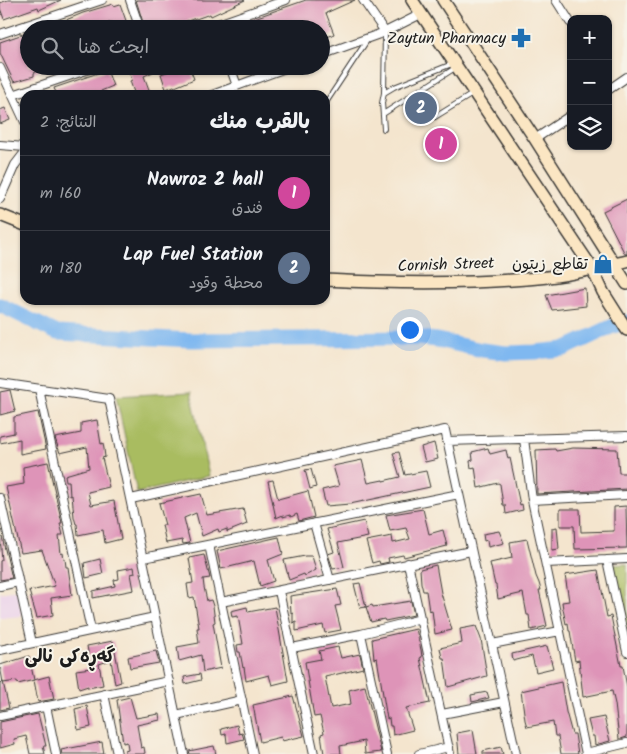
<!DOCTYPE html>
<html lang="ar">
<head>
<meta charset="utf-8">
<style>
	:root { --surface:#171b24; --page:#242831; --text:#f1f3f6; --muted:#9ea1a6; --line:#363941; --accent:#1a73e8 }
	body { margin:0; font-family:Kalam,"Playpen Sans Arabic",sans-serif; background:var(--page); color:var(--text); direction:rtl }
	.controls { position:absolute; right:15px; top:15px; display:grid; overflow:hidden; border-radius:10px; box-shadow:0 1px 4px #0004 }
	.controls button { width:45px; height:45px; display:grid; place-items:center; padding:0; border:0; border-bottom:1px solid var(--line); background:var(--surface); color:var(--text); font:25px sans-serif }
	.you { position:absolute; left:409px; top:329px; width:18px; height:18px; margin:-12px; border:4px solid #fff; border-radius:50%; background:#1a73e8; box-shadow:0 0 0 8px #1a73e833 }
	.badge { display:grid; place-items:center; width:32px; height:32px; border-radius:50%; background:var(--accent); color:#fff; font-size:16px; font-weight:700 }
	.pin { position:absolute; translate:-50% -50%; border:2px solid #fff; box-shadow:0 1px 5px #0006 }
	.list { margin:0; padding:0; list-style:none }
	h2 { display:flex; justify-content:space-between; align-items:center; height:65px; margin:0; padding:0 20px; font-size:21px }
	h2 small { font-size:16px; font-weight:400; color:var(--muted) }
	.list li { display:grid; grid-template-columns:32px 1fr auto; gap:15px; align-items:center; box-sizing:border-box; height:75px; padding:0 20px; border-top:1px solid var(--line) }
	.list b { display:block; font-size:19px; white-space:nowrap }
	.list p { margin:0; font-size:16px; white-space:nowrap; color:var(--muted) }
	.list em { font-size:16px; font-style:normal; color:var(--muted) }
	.icon { flex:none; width:28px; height:28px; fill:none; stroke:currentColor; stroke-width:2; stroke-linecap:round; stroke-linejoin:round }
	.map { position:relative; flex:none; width:627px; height:754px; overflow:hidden; direction:ltr }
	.search { position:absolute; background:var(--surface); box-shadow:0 1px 4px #0004; left:20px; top:20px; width:310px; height:55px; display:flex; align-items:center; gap:12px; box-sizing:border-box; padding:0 18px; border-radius:28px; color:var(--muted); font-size:19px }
	.panel { position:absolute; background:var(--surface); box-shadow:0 1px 4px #0004; left:20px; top:90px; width:310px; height:215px; border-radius:15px; direction:rtl }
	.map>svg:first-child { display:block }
	.built { fill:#ebd1eb }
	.green { fill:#a9bc60; stroke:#626c3e }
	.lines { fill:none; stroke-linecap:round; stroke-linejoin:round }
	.river { stroke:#7fb8f0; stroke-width:15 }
	.building { fill:#de94b8 }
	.lane-casing { stroke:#3c3a37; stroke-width:6 }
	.street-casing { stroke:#3c3a37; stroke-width:10 }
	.secondary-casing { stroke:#3c3a37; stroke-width:14 }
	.lane { stroke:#fff; stroke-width:4 }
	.street { stroke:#fff; stroke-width:8 }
	.secondary { stroke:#fbe6c3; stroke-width:11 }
	.labels { text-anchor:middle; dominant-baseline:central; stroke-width:4; stroke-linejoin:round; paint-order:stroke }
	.poi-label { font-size:16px; fill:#1c1c1c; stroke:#f7f3e8; text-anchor:end }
	.street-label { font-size:16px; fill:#1c1c1c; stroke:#f7f3e8 }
	.neighbourhood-label { font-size:18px; font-weight:bold; fill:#1c1c1c; stroke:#f7f3e8 }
</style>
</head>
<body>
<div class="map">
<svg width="627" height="754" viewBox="0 0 627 754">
	<rect width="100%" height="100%" fill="#f7f3e8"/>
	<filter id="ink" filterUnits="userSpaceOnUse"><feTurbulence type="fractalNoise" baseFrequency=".02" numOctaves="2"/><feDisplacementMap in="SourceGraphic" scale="10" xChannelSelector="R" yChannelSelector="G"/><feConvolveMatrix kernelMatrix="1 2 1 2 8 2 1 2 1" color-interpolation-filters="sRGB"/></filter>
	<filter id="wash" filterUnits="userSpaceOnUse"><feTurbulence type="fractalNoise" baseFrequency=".0096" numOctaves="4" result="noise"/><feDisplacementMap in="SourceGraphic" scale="20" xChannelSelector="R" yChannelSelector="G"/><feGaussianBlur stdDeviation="1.12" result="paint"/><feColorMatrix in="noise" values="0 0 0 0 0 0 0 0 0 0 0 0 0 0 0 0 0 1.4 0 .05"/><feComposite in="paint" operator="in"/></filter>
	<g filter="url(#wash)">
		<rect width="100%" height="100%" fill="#f4e5ce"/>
		<path class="built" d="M17 590 22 616 0 618V593Z"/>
		<path class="green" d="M191 392 209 476 137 493 116 396Z
			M627 564V631L612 565Z"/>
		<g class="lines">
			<path class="river" d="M0 305 57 333 191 340 419 338 437 340 482 350 506 353 535 352 564 349 613 326 627 322"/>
		</g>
		<g id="blocks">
			<path class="building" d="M8 0H61L39 10 38 7 4 19 0 8V3Z
				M136 0H245L211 16 210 14 196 19V18L181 23 180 22 166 29H145Z
				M306 0H355L326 13 334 34 321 40V29H301L298 21 278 29H223Z
				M113 4 114 6 120 4 129 29H114L112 22 92 29H44L83 13Z
				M29 32V66H49L34 73V76L14 82 0 53V42Z
				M127 66H151L153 72 144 76 151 95H135L130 81 132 80Z
				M189 66 194 79 175 87 174 86 166 89 161 74 181 67 182 68Z
				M107 70 113 86 101 91 102 95H57L54 88Z
				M5 108 10 120 0 124V110Z
				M627 199V254H625L603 211Z
				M585 288 586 306 552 310 546 295Z
				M10 390 15 411 0 415V392Z
				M38 412 46 449 20 454V439L0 443V436L14 433V417Z
				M97 420 101 444 103 443 104 449 105 457 102 458 109 487 88 492 91 505 114 501 121 539 105 543 103 530 78 535 77 524H76L74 517 72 495 70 496 69 481H66L65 475 89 468 87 447 60 453 55 438 81 433V423Z
				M434 443 438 459 425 462 421 447Z
				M488 448 490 454 506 450 508 459 510 458 520 505 522 504 523 510 506 514 505 505H503L500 484 498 483 478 488 475 467 471 468 470 461 473 460 472 452Z
				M573 448 617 449 619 473H627V489L537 494 536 450 555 449 556 451Z
				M399 452 405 475 426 471 430 487 350 504 326 506 322 490 339 486 333 466 362 460 368 483 383 480V481L400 477 393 453Z
				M48 462 62 523H60L63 535H59L61 554 63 553 64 560 65 559 66 567H68L72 595 51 598 53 615 37 618 29 591 55 586 42 550 21 553 6 487 24 484 23 467Z
				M311 469 316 487 310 489 305 470Z
				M273 480 278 499 308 491 314 517 299 521 297 514 291 517 290 515 283 517V515L276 518 268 481Z
				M201 494 207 515 243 509 247 524 227 532V529L219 532 218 529 202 536 196 513 184 518 190 543 183 544 182 540 166 543 162 525H165L159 503Z
				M626 506 627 548 575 549 574 526H560V509H580L581 532 614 531V507Z
				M423 509 429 534 443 530 447 546 404 557 403 555 388 558 389 562 380 564 379 561 372 563 366 541 392 536 393 543 410 539 406 528 390 531 386 515Z
				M364 521 368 537 338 543 344 567 333 569 328 554 334 552 327 529Z
				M557 527 559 549 552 550V528Z
				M499 531 504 543 488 547 487 540 484 541 483 534Z
				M0 537H2L12 578 0 580V561L2 560Z
				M279 537 283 554 268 560 274 581 260 586 254 561 221 569 217 551Z
				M527 539 536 576 539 583 541 590H539L547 626 531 630 529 615H527L523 593 498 599 496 585H495L490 563 512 558 510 542Z
				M204 555 210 578 203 579 204 587 207 601 211 600 213 606 215 622 213 623 221 668 203 672 201 655 179 661 177 647 199 643 197 628H199L194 597 189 598 187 584 193 583 189 558Z
				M305 556H312L316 570 305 576 304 574 289 580 284 560Z
				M100 559 103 574 86 578 84 563Z
				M436 565 441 593 452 630 435 634 432 610 429 611 426 591H423L421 583 420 569Z
				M134 567 135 573 131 574 134 590 93 598V591L115 586 114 580 119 579 118 570Z
				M598 570 607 617 611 616 621 666H623L627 687V737L621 739H619L615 704 612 691 583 697 579 660 575 661 570 631H569L568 623 566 624 563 609 562 602 569 601 565 575Z
				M360 583 366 607 360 608 354 584Z
				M337 589 341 605 335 606 341 630 325 633 323 625 296 631V622L293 623V613L291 614 290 596Z
				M411 601 414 615 385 621 384 619 371 622 366 607 372 605 373 607Z
				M247 607 248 612 275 607 288 681 272 685 269 675 246 681 244 667 243 668 240 652H238L237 645 243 644 238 616 232 617 231 611Z
				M476 626 481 639 487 676 448 687 444 658H442L440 648 462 643 460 629Z
				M416 629 421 650 422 657 420 658 430 703 406 708 413 730 393 735 392 726H390L389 718 387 719 377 658 374 659 372 639Z
				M113 641 121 682 115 684 111 660 99 664 103 685 88 688V686L79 689 76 670 91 668 87 646Z
				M547 646 553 668 536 672 532 656 513 661 512 654Z
				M338 647 341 658 360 654 363 668 325 677 331 708 351 704 349 690 365 686 381 752 365 754 364 741 340 746 341 754H324L321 734 324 733 320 716 314 717 305 662 321 659 319 651Z
				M156 651 159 663 130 668 128 657Z
				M29 656 34 680 18 684 17 681 3 683 0 665Z
				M200 674 201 680 185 684 184 677Z
				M49 676 54 699 38 702 34 680Z
				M3 682 9 708 0 710V683Z
				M561 682 566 712 572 734H575L578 754H561L558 736H555L553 722 527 727 525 720 521 691Z
				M487 692 489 698 472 702 471 695Z
				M293 696 304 736 282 741 281 737 260 742 253 705Z
				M130 697 136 718 159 714 160 720 137 725 141 748 144 747 145 753 143 754H125V751L128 750 127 742 123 743 117 700Z
				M87 706 91 727 78 730 75 709Z
				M38 714 46 746H43L45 754H30L26 736 14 739 15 744 0 748V722Z
				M604 717 610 741 595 745 594 736H592L588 720Z
				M237 725 239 734 242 733 244 739 227 743 226 734 222 735 221 729Z
				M473 730 477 754H459L457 733Z
				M102 742 104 754H62L61 750Z
				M214 746 216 754H190L189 751Z
				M501 747 503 754H483V751Z"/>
		</g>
	</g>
	<g filter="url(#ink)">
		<use href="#blocks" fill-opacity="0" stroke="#3c3a37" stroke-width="1"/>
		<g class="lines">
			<defs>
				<path id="lane" d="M384 93 385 32
					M325 104 368 39
					M383 114 455 68
					M435 117 474 93
					M384 129 382 103 384 93 394 87 452 64"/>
				<path id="street" d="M130 0 140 29
					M363 0 385 32 421 14
					M556 0 570 22
					M204 29 286 0
					M0 34 102 0
					M321 55 385 32
					M230 66 237 86
					M0 68 25 122
					M608 90 627 77
					M13 95 98 66
					M212 95 291 66
					M535 139 571 115
					M0 145 25 147
					M0 199 15 165 25 152
					M0 383 109 399 184 754
					M39 389 91 630
					M524 439 532 500 586 754
					M447 441 627 436
					M0 498 32 643
					M131 499 445 430 516 754
					M532 500 627 495
					M314 523 330 580
					M209 545 253 754
					M143 558 459 494
					M607 560 627 652
					M408 563 450 754
					M546 563 627 559
					M0 586 18 582
					M279 591 314 754
					M221 602 471 551
					M361 634 387 754
					M492 644 560 631
					M292 648 361 634 421 619
					M0 650 155 617
					M104 694 117 754
					M46 706 56 754
					M442 714 504 702
					M176 715 242 700
					M0 716 169 681
					M586 753 627 743
					M419 754 449 747"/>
				<path id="secondary" d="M412 0 592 268 603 292 627 330
					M443 0 535 139 627 284
					M0 215 25 225
					M325 280C402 284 480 285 556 276 580 273 604 266 627 261"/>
			</defs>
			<use href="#lane" class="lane-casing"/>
			<use href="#street" class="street-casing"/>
			<use href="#secondary" class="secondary-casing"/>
			<use href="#lane" class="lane"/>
			<use href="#street" class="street"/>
			<use href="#secondary" class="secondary"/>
		</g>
	</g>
	<defs>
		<symbol id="pharmacy-bare" viewBox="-9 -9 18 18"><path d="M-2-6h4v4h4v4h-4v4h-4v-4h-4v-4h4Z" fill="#1f6fb2" stroke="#f7f3e8" stroke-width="2.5" paint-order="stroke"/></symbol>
		<symbol id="shop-bare" viewBox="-9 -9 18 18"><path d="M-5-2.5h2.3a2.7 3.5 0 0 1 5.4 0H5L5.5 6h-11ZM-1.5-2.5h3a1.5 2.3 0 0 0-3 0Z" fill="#1f6fb2" stroke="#f7f3e8" stroke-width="2.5" paint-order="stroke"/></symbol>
	</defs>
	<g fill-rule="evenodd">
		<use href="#pharmacy-bare" x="507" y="24" width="28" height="28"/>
		<use href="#shop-bare" x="589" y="250" width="28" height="28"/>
	</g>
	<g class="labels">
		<g class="poi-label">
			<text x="506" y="38">Zaytun Pharmacy</text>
			<text x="588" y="264">تقاطع زيتون</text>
		</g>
		<g class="street-label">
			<text transform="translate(446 265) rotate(-2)">Cornish Street</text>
		</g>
		<g class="neighbourhood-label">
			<text x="70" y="657">گەڕەکی نالی</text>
		</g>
	</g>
</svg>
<div class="controls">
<button>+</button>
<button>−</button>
<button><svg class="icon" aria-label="layers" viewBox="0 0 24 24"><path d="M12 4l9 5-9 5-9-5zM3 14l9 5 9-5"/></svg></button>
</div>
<div class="you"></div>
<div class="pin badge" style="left:441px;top:144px;background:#d1479c">1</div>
<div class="pin badge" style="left:421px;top:108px;background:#5c6f8a">2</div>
<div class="search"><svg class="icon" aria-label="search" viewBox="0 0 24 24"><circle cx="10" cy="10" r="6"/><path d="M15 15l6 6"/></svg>ابحث هنا</div>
<section class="panel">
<h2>بالقرب منك<small>النتائج: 2</small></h2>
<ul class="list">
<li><span class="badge" style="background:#d1479c">1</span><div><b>Nawroz 2 hall</b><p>فندق</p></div><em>160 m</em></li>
<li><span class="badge" style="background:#5c6f8a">2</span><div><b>Lap Fuel Station</b><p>محطة وقود</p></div><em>180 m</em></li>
</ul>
</section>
</div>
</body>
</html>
